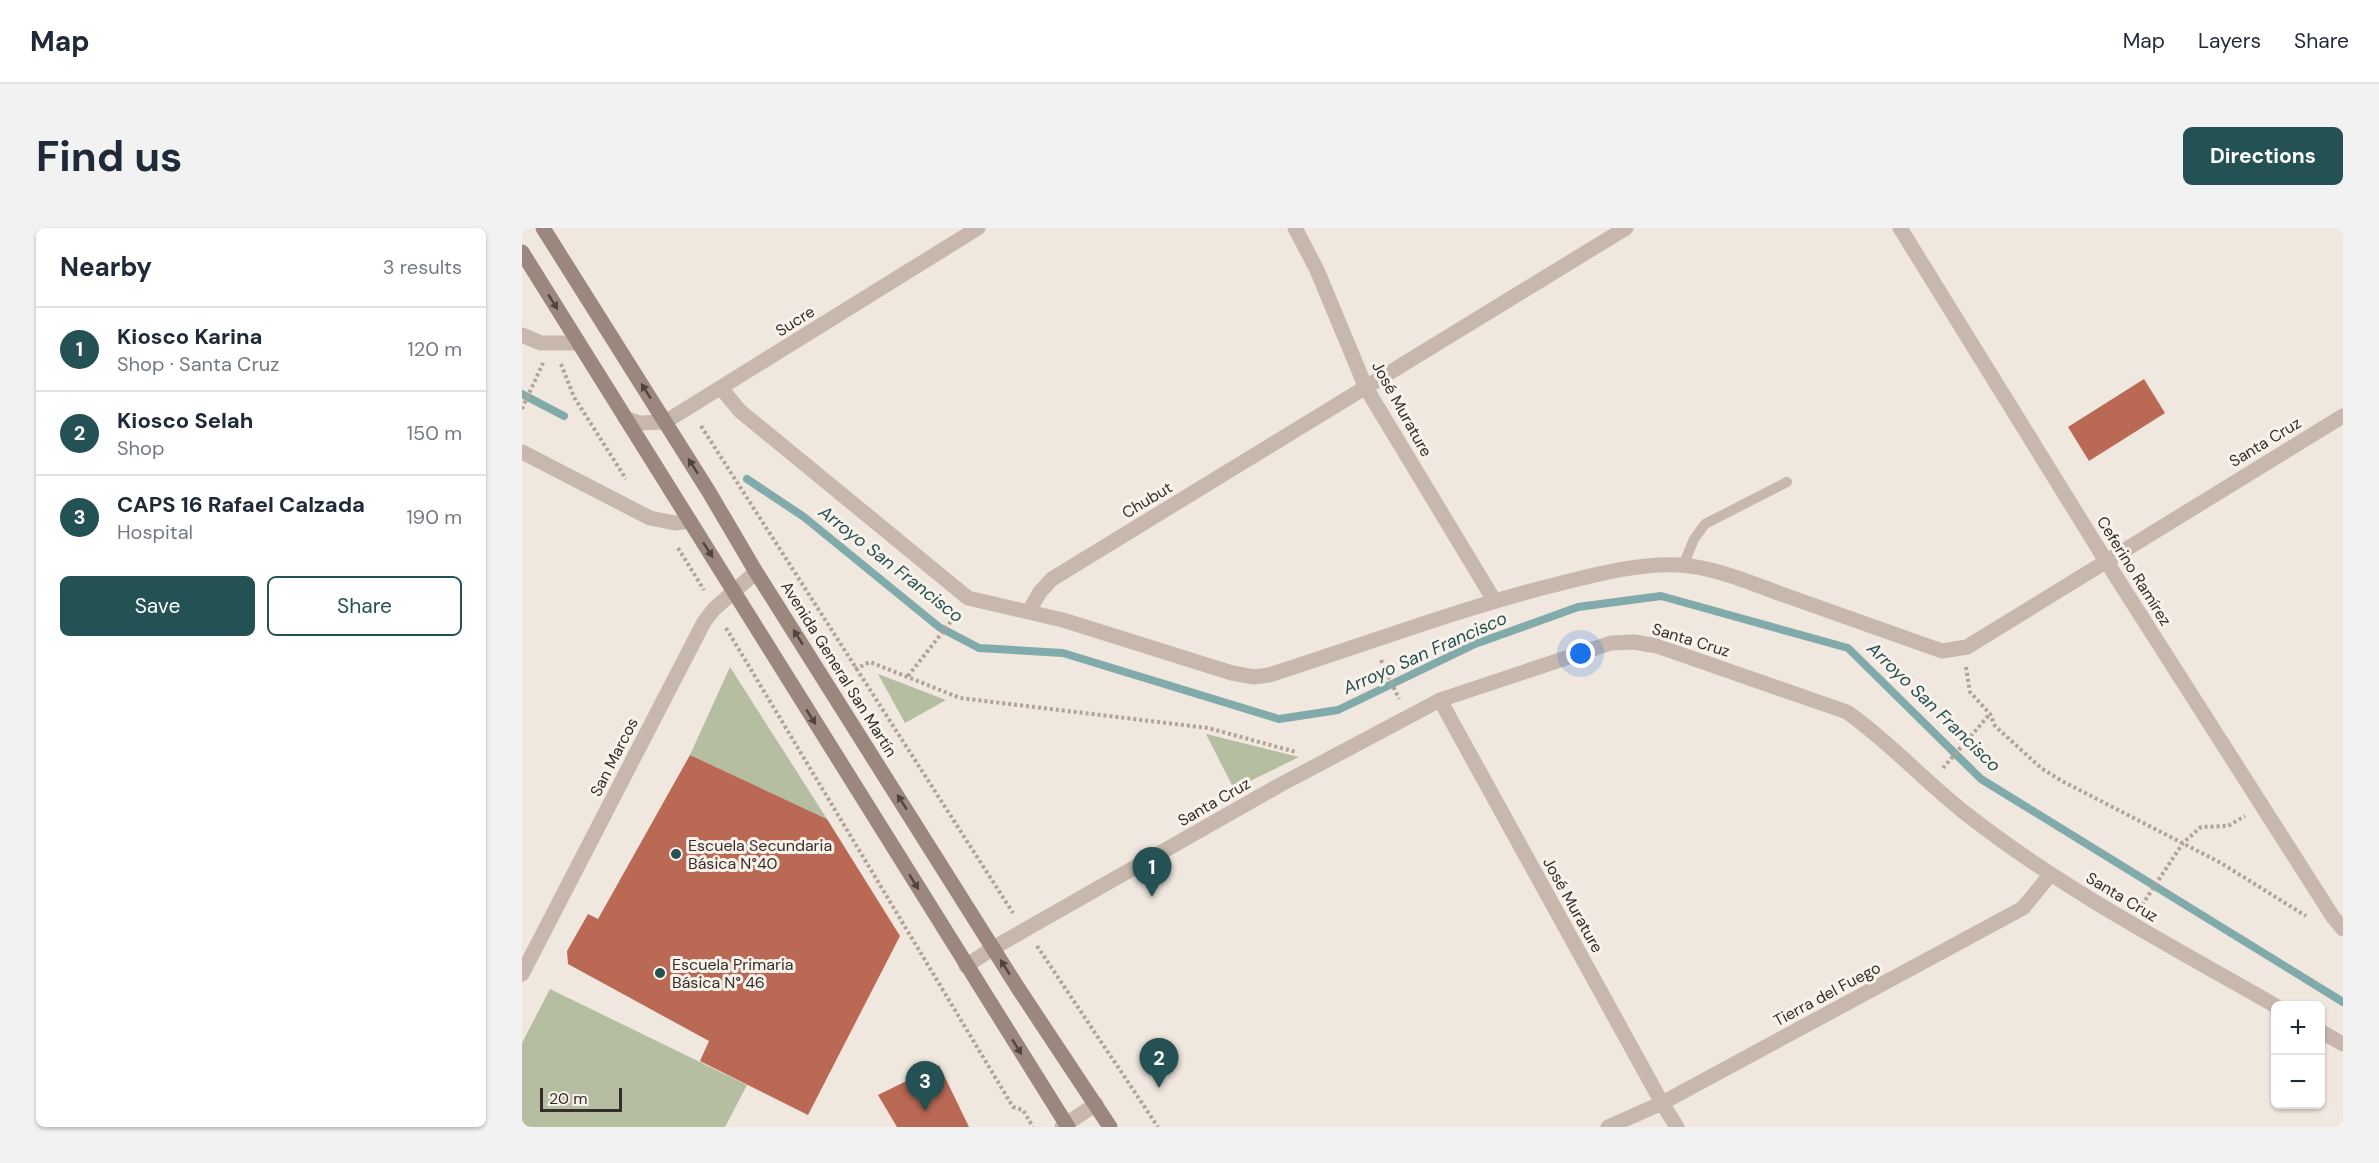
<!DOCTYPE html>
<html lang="en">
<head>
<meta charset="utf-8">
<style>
	:root { --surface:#fff; --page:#f2f2f3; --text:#1f2937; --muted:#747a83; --line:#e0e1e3; --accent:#245153 }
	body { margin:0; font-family:"DM Sans",sans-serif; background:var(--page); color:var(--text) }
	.controls { position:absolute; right:18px; bottom:18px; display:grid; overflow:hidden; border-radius:9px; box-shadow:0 2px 4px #0004 }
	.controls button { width:54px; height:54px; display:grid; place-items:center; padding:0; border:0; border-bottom:2px solid var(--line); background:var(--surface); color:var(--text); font:30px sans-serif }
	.scale { position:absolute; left:18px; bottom:15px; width:82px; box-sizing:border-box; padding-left:6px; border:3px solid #362d2a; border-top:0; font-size:16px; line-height:21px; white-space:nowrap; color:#362d2a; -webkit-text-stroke:4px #f8f2eb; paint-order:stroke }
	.you { position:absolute; left:1059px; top:426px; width:21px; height:21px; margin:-15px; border:4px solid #fff; border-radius:50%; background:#1a73e8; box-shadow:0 0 0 9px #1a73e833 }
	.badge { display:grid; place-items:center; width:39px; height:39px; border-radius:50%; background:var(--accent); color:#fff; font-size:20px; font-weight:700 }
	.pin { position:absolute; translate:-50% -50px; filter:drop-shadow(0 2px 3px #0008) }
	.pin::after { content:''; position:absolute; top:32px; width:21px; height:18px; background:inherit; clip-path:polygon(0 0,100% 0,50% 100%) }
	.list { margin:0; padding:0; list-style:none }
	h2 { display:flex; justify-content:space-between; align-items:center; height:78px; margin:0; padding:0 24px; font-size:26px }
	h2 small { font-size:20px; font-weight:400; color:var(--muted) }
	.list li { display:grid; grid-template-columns:39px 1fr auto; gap:18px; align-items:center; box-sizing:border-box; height:84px; padding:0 24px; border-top:2px solid var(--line) }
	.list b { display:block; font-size:22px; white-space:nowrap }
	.list p { margin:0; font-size:20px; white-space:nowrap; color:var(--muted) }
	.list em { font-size:20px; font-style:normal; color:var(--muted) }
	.actions { display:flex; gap:12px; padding:18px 24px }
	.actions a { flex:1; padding:14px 0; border:2px solid var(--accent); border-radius:9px; text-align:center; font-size:21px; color:var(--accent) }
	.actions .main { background:var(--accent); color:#fff }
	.map { position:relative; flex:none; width:1821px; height:899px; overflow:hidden; border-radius:9px }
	header { display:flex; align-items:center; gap:36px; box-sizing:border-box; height:84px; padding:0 30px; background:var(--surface); border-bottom:2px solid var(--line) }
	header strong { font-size:28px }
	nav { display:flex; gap:33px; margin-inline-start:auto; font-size:21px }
	.intro { display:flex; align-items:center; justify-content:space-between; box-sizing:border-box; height:144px; padding:0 36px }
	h1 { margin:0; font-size:42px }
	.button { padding:15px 27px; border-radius:9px; background:var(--accent); color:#fff; font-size:21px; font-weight:700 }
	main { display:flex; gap:36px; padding:0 36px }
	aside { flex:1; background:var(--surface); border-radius:9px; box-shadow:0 2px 4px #0004 }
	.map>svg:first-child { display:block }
	.green { fill:#b5bea0 }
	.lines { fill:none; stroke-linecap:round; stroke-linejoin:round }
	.stream { stroke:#81aaaa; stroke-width:8 }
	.building { fill:#b96954 }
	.path { stroke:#b3a296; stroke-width:4; stroke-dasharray:3 3; stroke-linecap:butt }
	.lane { stroke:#c7b7ac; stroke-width:10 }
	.street { stroke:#c7b7ac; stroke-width:15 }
	.secondary { stroke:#9b877d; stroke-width:15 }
	.oneway { fill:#4f443f }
	.poi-dot { fill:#245153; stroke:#f8f2eb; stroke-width:2 }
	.labels { text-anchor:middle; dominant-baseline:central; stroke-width:6; stroke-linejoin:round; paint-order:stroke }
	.street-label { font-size:16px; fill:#362d2a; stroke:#f8f2eb }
	.poi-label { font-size:16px; fill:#362d2a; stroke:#f8f2eb; text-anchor:start }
	.water-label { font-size:18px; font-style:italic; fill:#245153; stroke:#f8f2eb }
</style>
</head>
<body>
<header>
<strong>Map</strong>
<nav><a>Map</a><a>Layers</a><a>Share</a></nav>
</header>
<div class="intro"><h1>Find us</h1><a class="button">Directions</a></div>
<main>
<aside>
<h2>Nearby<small>3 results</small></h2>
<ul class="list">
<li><span class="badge">1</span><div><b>Kiosco Karina</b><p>Shop · Santa Cruz</p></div><em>120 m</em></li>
<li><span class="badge">2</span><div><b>Kiosco Selah</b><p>Shop</p></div><em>150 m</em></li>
<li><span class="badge">3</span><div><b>CAPS 16 Rafael Calzada</b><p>Hospital</p></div><em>190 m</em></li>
</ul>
<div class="actions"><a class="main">Save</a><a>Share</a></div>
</aside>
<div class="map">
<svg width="1821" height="899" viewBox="0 0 1821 899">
	<rect width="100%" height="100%" fill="#f0e7df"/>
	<path class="green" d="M208 439 305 591 168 527Z
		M356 446 424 472 383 495Z
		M684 506 777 529 712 561Z
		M28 761 225 857 203 899H0V815Z"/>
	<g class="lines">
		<path class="stream" d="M0 166 42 188
			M225 251 282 289 417 399 457 420 541 425 757 491 816 482 953 416 1056 379 1139 368 1326 420 1459 551 1821 774"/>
	</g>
	<path class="building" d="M1622 151 1643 185 1567 233 1546 199Z
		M168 527 305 591 378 708 286 887 178 833 187 813 46 736 45 723 66 686 76 691Z
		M417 837 447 899H375L356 867Z"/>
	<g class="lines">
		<path class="path" d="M39 136 52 169 104 251
			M0 181 21 135
			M179 198 491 685
			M156 320 182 362
			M204 400 491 879 501 882 511 899
			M859 432 877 471
			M1444 439 1448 464 1468 486 1473 498 1519 540 1540 553 1699 635 1784 688
			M333 441 348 434 438 470 686 500 774 524
			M386 448 434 387
			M1421 540 1467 487
			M1620 677 1661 615 1679 599 1706 598 1723 588
			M515 718 636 899"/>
		<path class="lane" d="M1161 338 1172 311 1183 296 1265 254"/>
		<path class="street" d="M773 0 795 42 844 160 972 372
			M1378 0 1584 333 1811 689 1821 701
			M0 107 19 115H57
			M199 160 218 183 446 370 541 392 710 445 732 449 747 447C842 417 936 381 1032 357 1072 347 1116 335 1157 337 1193 339 1229 355 1262 367 1314 385 1367 404 1420 423L1445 419 1821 188
			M103 190 118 195 143 194 456 0
			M0 224 128 290 153 295 168 293
			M506 384 518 364 530 351 1104 0
			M918 472 1140 875 1155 899
			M444 738 471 720 756 558 918 472 1089 415 1112 414 1135 418 1325 484C1369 515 1404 555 1447 588 1542 662 1649 718 1754 778
			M0 746 182 394 192 381 234 344
			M1798 803 1821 816
			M540 899 574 876
			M1086 899 1140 875 1501 680 1528 647"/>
		<path class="secondary" d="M21 0 187 264 234 344 496 760 588 899
			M0 24 546 899"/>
	</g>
	<defs><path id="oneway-solid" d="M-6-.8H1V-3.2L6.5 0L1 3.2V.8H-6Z" transform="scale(1.5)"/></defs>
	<g class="oneway">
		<use href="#oneway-solid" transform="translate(31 74) rotate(58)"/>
		<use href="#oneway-solid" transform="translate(124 163) rotate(-122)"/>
		<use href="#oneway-solid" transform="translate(171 238) rotate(-122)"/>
		<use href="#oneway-solid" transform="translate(186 322) rotate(57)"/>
		<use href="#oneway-solid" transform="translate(276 409) rotate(-122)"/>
		<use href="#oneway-solid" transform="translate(289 489) rotate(58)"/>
		<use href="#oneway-solid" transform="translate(380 574) rotate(-122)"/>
		<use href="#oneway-solid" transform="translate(392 654) rotate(58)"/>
		<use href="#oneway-solid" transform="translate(483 739) rotate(-122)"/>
		<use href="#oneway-solid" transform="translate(495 819) rotate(58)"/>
	</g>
	<g class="poi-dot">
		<circle cx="154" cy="626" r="6"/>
		<circle cx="138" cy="745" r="6"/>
	</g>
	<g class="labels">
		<g class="street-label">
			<text transform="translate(273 93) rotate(-32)">Sucre</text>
			<text transform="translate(880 181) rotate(61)">José Murature</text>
			<text transform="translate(1743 214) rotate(-31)">Santa Cruz</text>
			<text transform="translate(625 272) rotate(-31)">Chubut</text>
			<text transform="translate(1612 343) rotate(58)">Ceferino Ramírez</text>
			<text transform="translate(1169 412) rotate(17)">Santa Cruz</text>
			<text transform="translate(317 441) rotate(58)">Avenida General San Martín</text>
			<text transform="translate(92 529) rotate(-63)">San Marcos</text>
			<text transform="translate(692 574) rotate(-30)">Santa Cruz</text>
			<text transform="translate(1600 669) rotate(31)">Santa Cruz</text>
			<text transform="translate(1051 677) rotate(61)">José Murature</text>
			<text transform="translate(1305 766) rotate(-28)">Tierra del Fuego</text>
		</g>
		<g class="poi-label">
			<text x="166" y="617">Escuela Secundaria<tspan x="166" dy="18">Básica N°40</tspan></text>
			<text x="150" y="736">Escuela Primaria<tspan x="150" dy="18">Básica N° 46</tspan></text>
		</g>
		<g class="water-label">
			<text transform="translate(369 336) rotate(38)">Arroyo San Francisco</text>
			<text transform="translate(903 425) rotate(-24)">Arroyo San Francisco</text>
			<text transform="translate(1412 479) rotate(44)">Arroyo San Francisco</text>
		</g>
	</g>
</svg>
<div class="controls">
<button>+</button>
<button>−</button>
</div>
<div class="scale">20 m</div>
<div class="you"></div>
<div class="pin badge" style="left:630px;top:669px">1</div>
<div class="pin badge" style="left:637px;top:860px">2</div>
<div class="pin badge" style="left:403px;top:883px">3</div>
</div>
</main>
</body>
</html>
